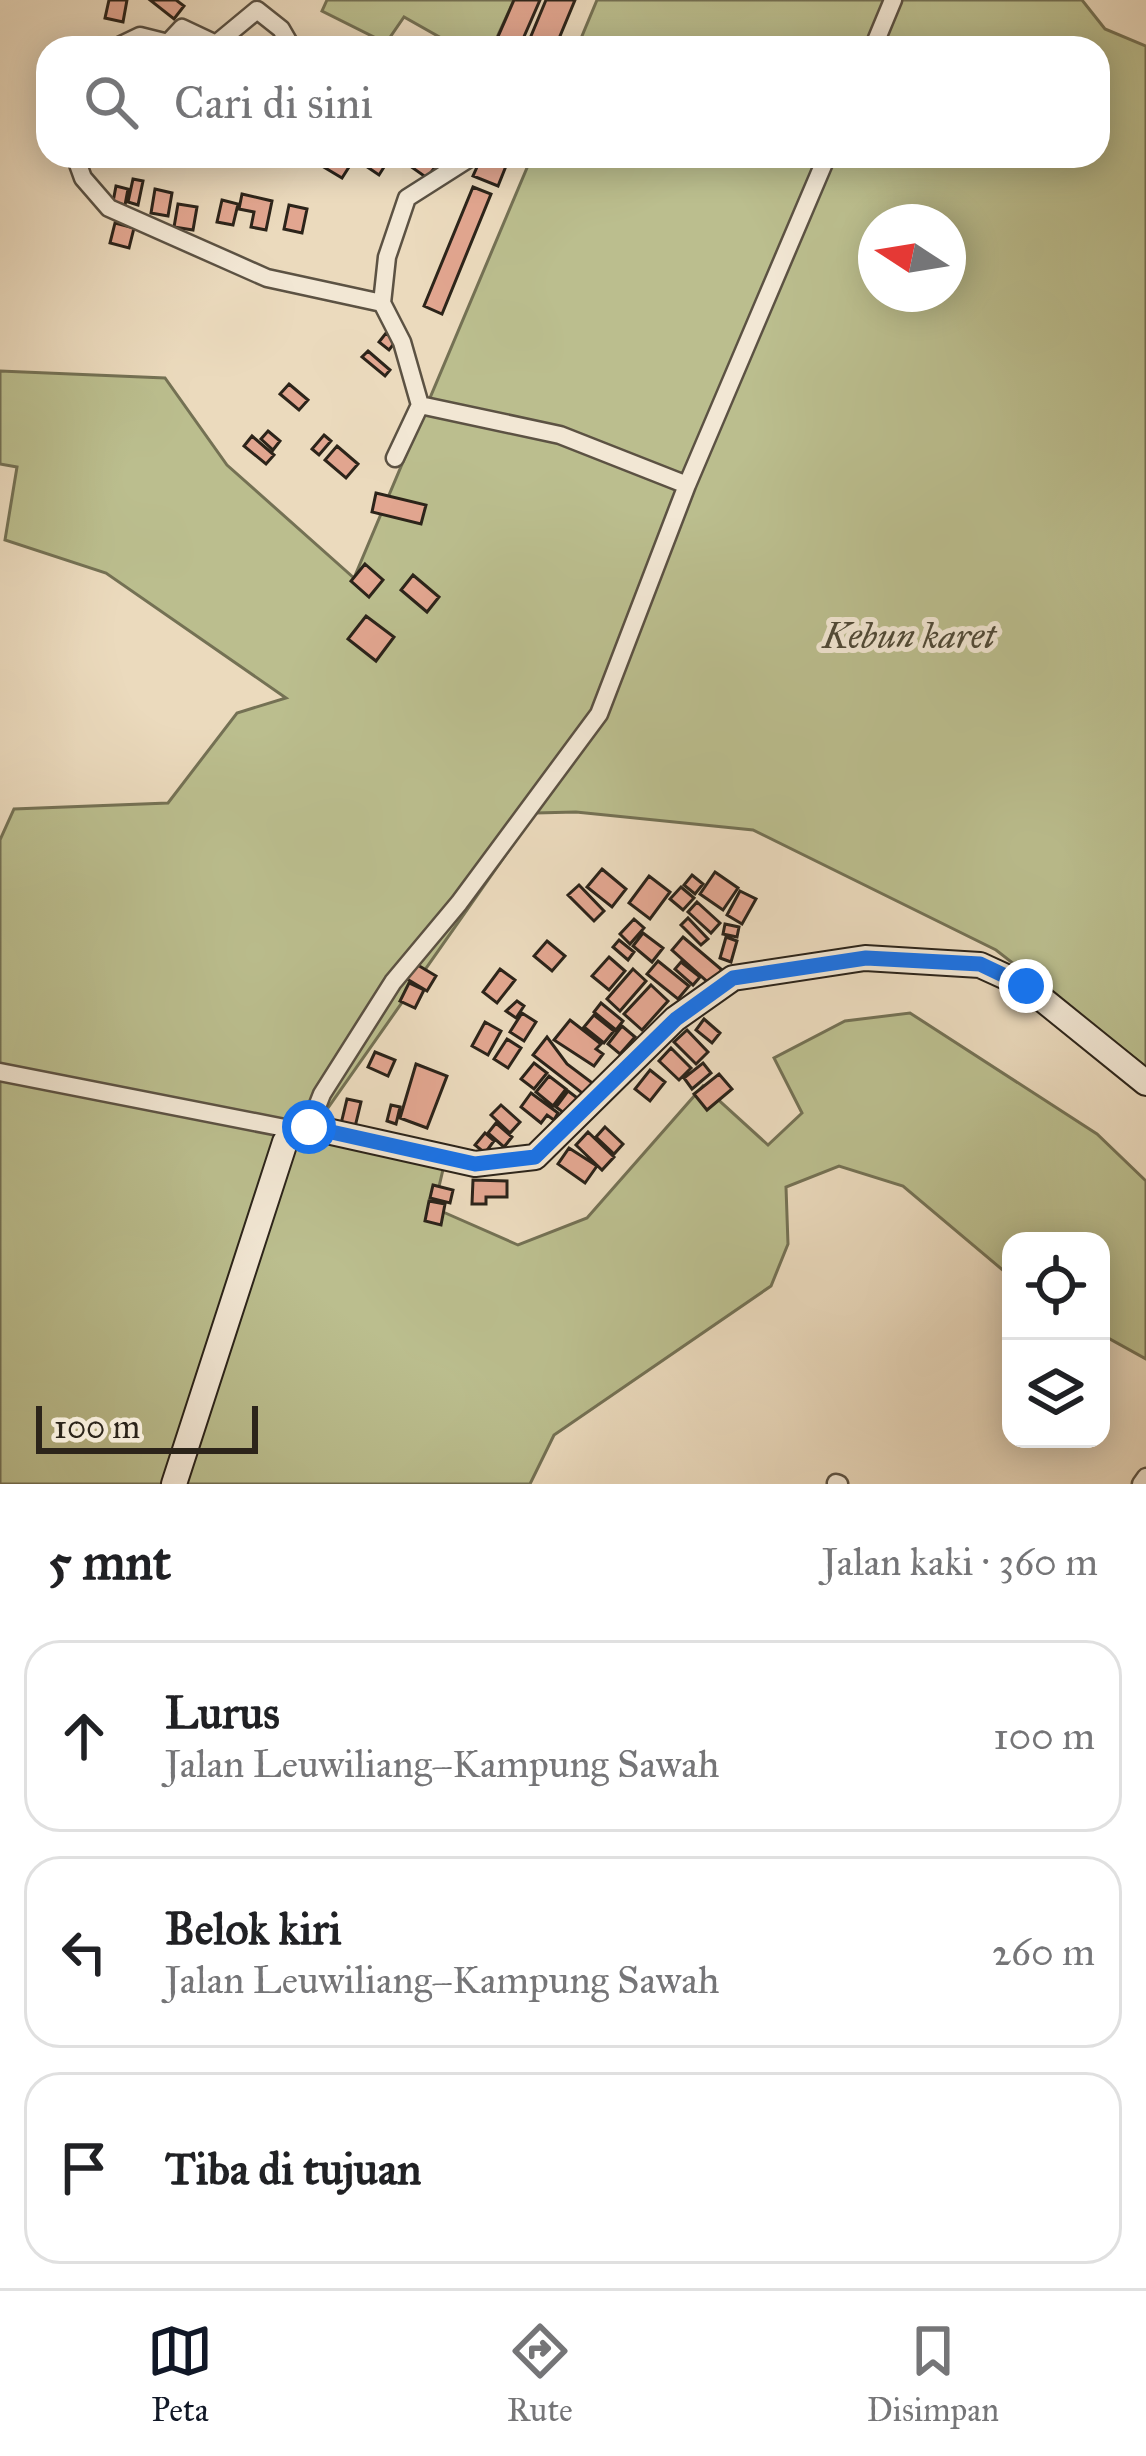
<!DOCTYPE html>
<html lang="id">
<head>
<meta charset="utf-8">
<style>
	:root { --surface:#fff; --page:#f6f6f6; --text:#202124; --muted:#757577; --line:#e0e0e0; --accent:#111827 }
	body { margin:0; font-family:"IM FELL Great Primer",serif; background:var(--page); color:var(--text) }
	.controls { position:absolute; right:36px; bottom:36px; display:grid; overflow:hidden; border-radius:24px; box-shadow:0 6px 30px #0003 }
	.controls button { width:108px; height:108px; display:grid; place-items:center; padding:0; border:0; border-bottom:3px solid var(--line); background:var(--surface); color:var(--text); font:60px sans-serif }
	.compass { position:absolute; left:858px; top:204px; width:108px; height:108px; border-radius:50%; background:var(--surface); box-shadow:0 6px 30px #0003; rotate:282deg }
	.scale { position:absolute; left:36px; bottom:30px; width:222px; box-sizing:border-box; padding-left:12px; border:6px solid #2c241a; border-top:0; font-size:33px; line-height:42px; white-space:nowrap; color:#2c241a; -webkit-text-stroke:9px #f2e7d4; paint-order:stroke }
	.stop { position:absolute; width:36px; height:36px; margin:-27px; border:9px solid #1a73e8; border-radius:50%; background:#fff }
	.stop.end { background:#1a73e8; border-color:#fff; box-shadow:0 3px 12px #0008 }
	.list { margin:0; padding:0; list-style:none }
	h2 { display:flex; justify-content:space-between; align-items:center; height:156px; margin:0; padding:0 48px; font-size:51px }
	h2 small { font-size:39px; font-weight:400; color:var(--muted) }
	.list li { display:grid; grid-template-columns:78px 1fr auto; gap:36px; align-items:center; box-sizing:border-box; height:192px; margin:0 24px 24px; padding:0 24px; border:3px solid var(--line); border-radius:36px }
	.list b { display:block; font-size:45px; white-space:nowrap }
	.list p { margin:0; font-size:39px; white-space:nowrap; color:var(--muted) }
	.list em { font-size:39px; font-style:normal; color:var(--muted) }
	.icon { flex:none; width:66px; height:66px; fill:none; stroke:currentColor; stroke-width:2; stroke-linecap:round; stroke-linejoin:round }
	.map { position:relative; flex:none; width:1146px; height:1484px; overflow:hidden }
	.search { position:absolute; background:var(--surface); box-shadow:0 6px 30px #0003; left:36px; right:36px; top:36px; height:132px; display:flex; align-items:center; gap:30px; box-sizing:border-box; padding:0 42px; border-radius:36px; color:var(--muted); font-size:45px }
	.sheet { height:804px; background:var(--surface) }
	nav { display:flex; justify-content:space-around; align-items:center; box-sizing:border-box; height:168px; border-top:3px solid var(--line); background:var(--surface); font-size:33px; color:var(--muted) }
	nav a { display:grid; justify-items:center; gap:6px }
	nav .on { color:var(--accent) }
	.map>svg:first-child { display:block }
	.green { fill:#bbbe8e; stroke:#747154; stroke-width:3; fill-rule:evenodd }
	.building { fill:#e2a690; stroke:#2c241a; stroke-width:3 }
	.lines { fill:none; stroke-linecap:round; stroke-linejoin:round }
	.minor-casing { stroke:#5c5243; stroke-width:21 }
	.secondary-casing { stroke:#2c241a; stroke-width:28 }
	.minor { stroke:#f2e7d4; stroke-width:16 }
	.secondary { stroke:#f2e7d4; stroke-width:24 }
	.route { stroke:#1a73e8; stroke-width:15 }
	.labels { text-anchor:middle; dominant-baseline:central; stroke-width:10; stroke-linejoin:round; paint-order:stroke }
	.park-label { font-size:36px; font-style:italic; fill:#504a37; stroke:#f2e7d4 }
</style>
</head>
<body>
<div class="map">
<svg width="1146" height="1484" viewBox="0 0 1146 1484">
	<rect width="100%" height="100%" fill="#ebdabd"/>
	<filter id="stains"><feTurbulence type="fractalNoise" baseFrequency=".00167" numOctaves="4"/><feColorMatrix values="0 0 0 0 .2 0 0 0 0 .09 0 0 0 0 .02 0 0 0 .5 -.17"/></filter>
	<radialGradient id="worn" r=".72"><stop offset=".6" stop-color="#630" stop-opacity="0"/><stop offset="1" stop-color="#630" stop-opacity=".3"/></radialGradient>
	<path class="green" d="M327 0H514L492 48H459L404 17 386 43 322 11Z
		M597 0H1082L1105 29 1146 46V1067L996 950 753 830 576 812 535 813 309 1135 445 1161 434 1208 518 1245 587 1218 703 1086 768 1145 802 1113 774 1058 845 1021 910 1013 1097 1134 1146 1181V1359L1101 1334V1241H1011V1277L903 1186 839 1166 786 1187 788 1244 771 1286 554 1435 530 1484H0V840L14 809 168 803 237 713 286 698 106 573 5 540 17 467 0 464V371L165 378 227 465 354 578 532 156H1098V48H577ZM876 222H948V294H876Z"/>
	<path class="building" d="M109 0H127L123 22 105 18Z
		M150 0H176L184 6 174 19Z
		M514 0H540L519 48H493Z
		M546 0H575L555 48H526Z
		M328 156H356L342 178 322 166Z
		M364 156H391L379 175 360 162Z
		M417 156 437 164 427 178 410 166Z
		M482 156H510L498 186 473 176Z
		M133 179 143 181 138 205 128 202Z
		M116 186 128 189 125 205 113 202Z
		M473 187 491 194 442 314 424 306Z
		M155 189 172 193 168 216 151 213Z
		M242 194 272 201 266 230 251 227 254 212 239 209Z
		M222 200 238 204 233 225 217 222Z
		M178 204 197 207 193 230 174 227Z
		M289 205 307 209 302 233 284 229Z
		M115 223 134 228 129 248 110 243Z
		M386 333 396 341 389 350 379 342Z
		M368 351 390 370 385 376 362 357Z
		M289 384 308 400 299 410 280 394Z
		M268 431 280 441 273 450 261 439Z
		M324 435 331 441 319 455 312 449Z
		M252 436 274 455 266 464 244 446Z
		M337 446 358 464 346 478 325 460Z
		M376 493 426 505 421 524 372 512Z
		M365 564 383 580 369 597 351 581Z
		M413 575 439 597 427 612 401 590Z
		M366 616 394 637 376 661 348 639Z
		M602 869 626 889 612 907 587 887Z
		M715 872 738 888 723 910 700 894Z
		M692 875 703 884 695 894 684 885Z
		M649 876 670 892 650 919 629 903Z
		M579 885 604 911 594 921 568 895Z
		M681 887 694 898 683 910 670 899Z
		M740 891 756 899 742 924 727 915Z
		M697 902 720 923 711 933 688 912Z
		M688 918 708 939 701 945 681 925Z
		M634 919 644 928 630 944 620 934Z
		M725 924 739 927 737 937 723 934Z
		M643 933 663 948 652 962 633 946Z
		M683 937 722 970 710 984 672 950Z
		M726 937 737 941 731 962 720 958Z
		M619 940 634 952 628 960 613 947Z
		M547 941 565 956 552 971 534 956Z
		M609 957 625 971 609 990 592 976Z
		M658 961 689 986 678 999 647 974Z
		M681 962 700 977 693 985 675 969Z
		M416 964 436 976 427 991 407 979Z
		M500 969 515 980 497 1003 483 992Z
		M633 969 646 981 620 1011 607 999Z
		M409 983 424 990 415 1008 400 1001Z
		M651 985 668 1001 642 1030 624 1014Z
		M517 1001 524 1006 516 1018 506 1011Z
		M601 1003 623 1021 616 1030 594 1012Z
		M522 1013 536 1022 524 1041 510 1032Z
		M594 1015 614 1031 604 1043 584 1027Z
		M704 1019 720 1033 712 1043 696 1030Z
		M570 1020 601 1044 596 1049 603 1054 594 1066 554 1040Z
		M485 1022 501 1031 488 1055 472 1046Z
		M622 1026 635 1037 620 1054 608 1044Z
		M687 1030 708 1052 696 1064 674 1042Z
		M547 1037 567 1064 595 1085 586 1096 533 1055Z
		M507 1039 521 1048 508 1068 494 1059Z
		M671 1048 691 1068 679 1080 659 1061Z
		M375 1052 395 1060 388 1076 368 1067Z
		M534 1063 547 1073 534 1089 521 1079Z
		M703 1063 711 1073 692 1089 684 1078Z
		M416 1064 447 1076 427 1128 400 1118Z
		M650 1070 665 1082 650 1101 635 1089Z
		M719 1074 732 1089 707 1110 694 1094Z
		M549 1076 566 1089 553 1106 536 1092Z
		M568 1091 580 1100 568 1116 556 1107Z
		M531 1093 558 1113 554 1120 547 1115 541 1123 521 1107Z
		M347 1099 361 1102 354 1131 340 1128Z
		M391 1105 400 1107 396 1124 387 1121Z
		M501 1105 520 1122 510 1133 491 1115Z
		M496 1123 512 1137 504 1147 488 1133Z
		M605 1127 623 1144 614 1154 596 1137Z
		M588 1132 614 1157 602 1170 576 1145Z
		M485 1133 494 1141 485 1153 475 1145Z
		M569 1148 597 1166 585 1183 558 1164Z
		M473 1180 507 1181V1197H486V1204H472Z
		M433 1185 453 1190 450 1203 430 1198Z
		M429 1201 445 1204 441 1225 425 1221Z"/>
	<g class="lines">
		<defs>
			<path id="minor" d="M115 48 140 36 168 43 182 28 216 44 257 10 281 29 292 48
				M873 48 893 0
				M75 156 83 178 109 208 267 278 382 303
				M420 405 560 435 687 485
				M395 458 420 405 402 342 382 303 387 257 407 198 473 156
				M0 1072 295 1130
				M309 1127 322 1094 393 982 459 903 599 714 687 485 827 156
				M836 1483 839 1484
				M1141 1484 1146 1477"/>
			<path id="secondary" d="M174 1484 285 1142 295 1130 309 1127 475 1164 535 1157 675 1019 733 978 865 958 980 965 1026 986 1146 1083"/>
		</defs>
		<use href="#minor" class="minor-casing"/>
		<use href="#secondary" class="secondary-casing"/>
		<use href="#minor" class="minor"/>
		<use href="#secondary" class="secondary"/>
	</g>
	<g class="lines">
		<path class="route" d="M309 1127 475 1164 535 1157 676 1019 733 978 866 958 980 964 1026 986"/>
	</g>
	<g class="labels">
		<g class="park-label">
			<text x="909" y="636">Kebun karet</text>
		</g>
	</g>
	<rect width="100%" height="100%" filter="url(#stains)"/>
	<rect width="100%" height="100%" fill="url(#worn)"/>
</svg>
<div class="controls">
<button><svg class="icon" aria-label="locate" viewBox="0 0 24 24"><circle cx="12" cy="12" r="6"/><path d="M12 2v4M12 18v4M2 12h4M18 12h4"/></svg></button>
<button><svg class="icon" aria-label="layers" viewBox="0 0 24 24"><path d="M12 4l9 5-9 5-9-5zM3 14l9 5 9-5"/></svg></button>
</div>
<svg class="compass" viewBox="-18 -18 36 36"><path d="M0-13l5 13h-10z" fill="#e53935"/><path d="M0 13l5-13h-10z" fill="#757577"/></svg>
<div class="scale">100 m</div>
<div class="stop" style="left:309px;top:1127px"></div>
<div class="stop end" style="left:1026px;top:986px"></div>
<div class="search"><svg class="icon" aria-label="search" viewBox="0 0 24 24"><circle cx="10" cy="10" r="6"/><path d="M15 15l6 6"/></svg>Cari di sini</div>
</div>
<section class="sheet">
<h2>5 mnt<small>Jalan kaki · 360 m</small></h2>
<ul class="list">
<li><svg class="icon" aria-label="ahead" viewBox="0 0 24 24"><path d="M12 20V5M6 11l6-6 6 6"/></svg><div><b>Lurus</b><p>Jalan Leuwiliang–Kampung Sawah</p></div><em>100 m</em></li>
<li><svg class="icon" aria-label="left" viewBox="0 0 24 24"><path d="M17 20v-9H6M10 6l-5 5 5 5"/></svg><div><b>Belok kiri</b><p>Jalan Leuwiliang–Kampung Sawah</p></div><em>260 m</em></li>
<li><svg class="icon" aria-label="arrive" viewBox="0 0 24 24"><path d="M6 21V4h12l-3 4 3 4H6"/></svg><div><b>Tiba di tujuan</b></div></li>
</ul>
</section>
<nav>
<a class="on"><svg class="icon" aria-label="map" viewBox="0 0 24 24"><path d="M3 6l6-2 6 2 6-2v14l-6 2-6-2-6 2zM9 4v14M15 6v14"/></svg>Peta</a>
<a><svg class="icon" aria-label="directions" viewBox="0 0 24 24"><path d="M12 3l9 9-9 9-9-9zM9 14v-3h6M13 9l2 2-2 2"/></svg>Rute</a>
<a><svg class="icon" aria-label="saved" viewBox="0 0 24 24"><path d="M7 4h10v16l-5-4-5 4z"/></svg>Disimpan</a>
</nav>
</body>
</html>
